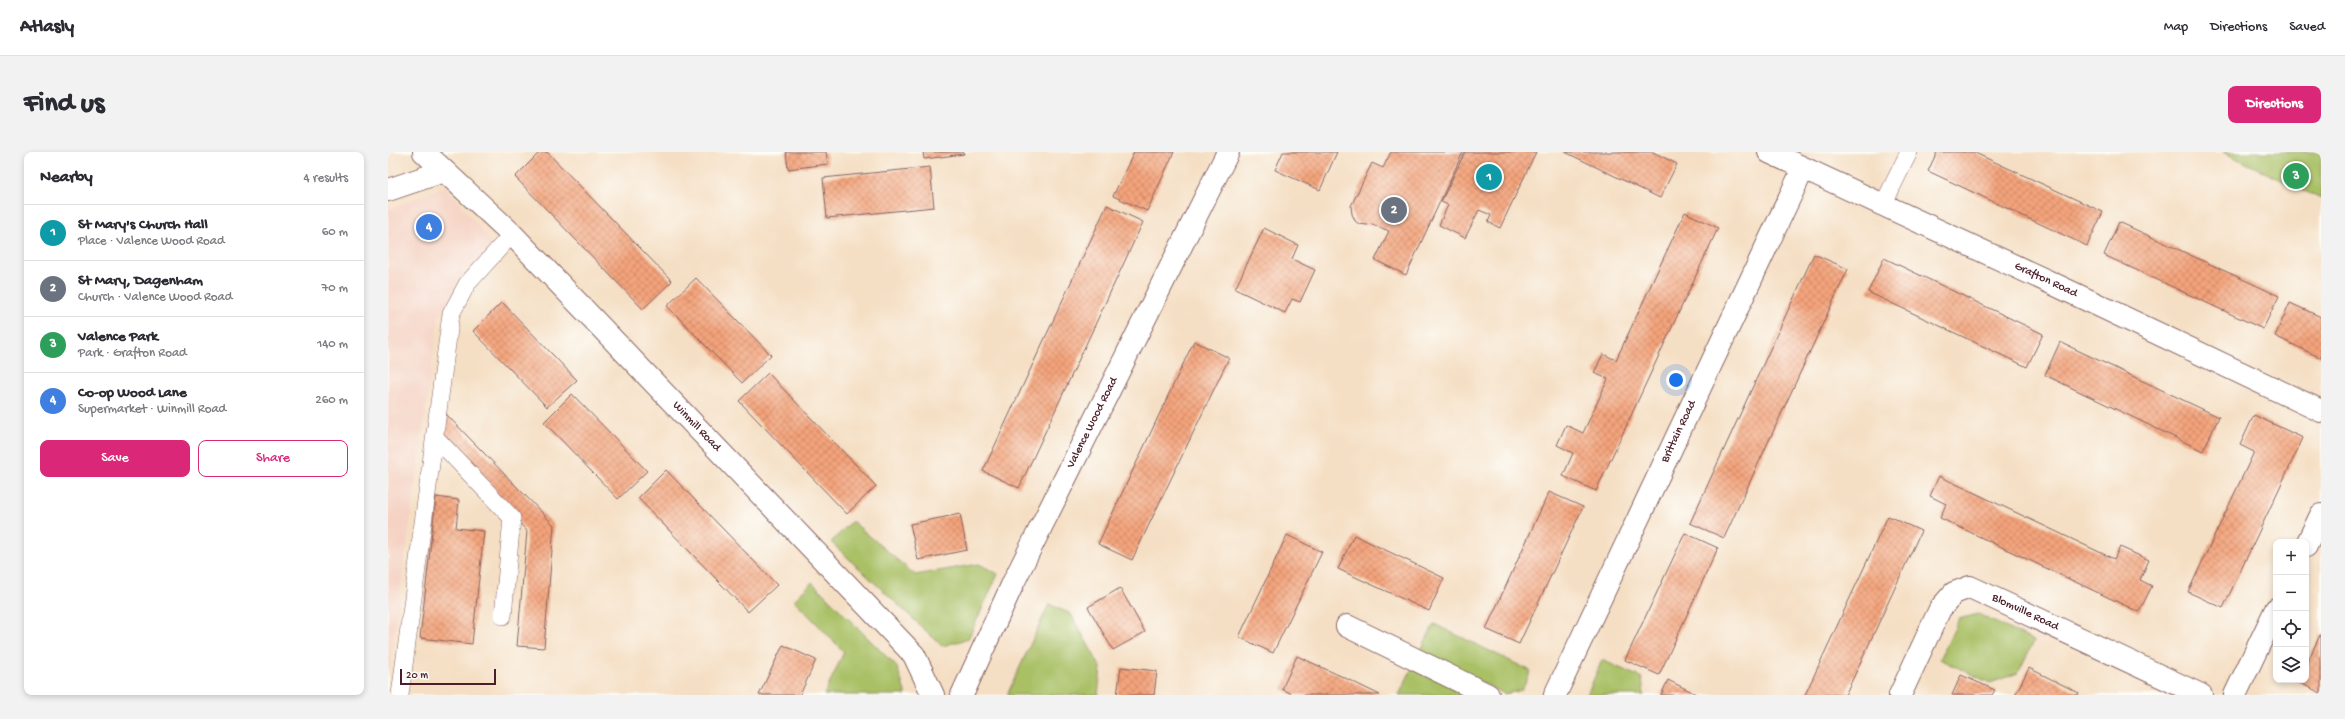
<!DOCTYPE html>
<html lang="en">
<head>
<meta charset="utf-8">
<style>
	:root { --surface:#fff; --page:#f2f2f3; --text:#2b2b33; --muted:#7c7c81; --line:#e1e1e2; --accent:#db2777 }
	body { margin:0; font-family:"Gochi Hand",sans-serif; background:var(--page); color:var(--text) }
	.controls { position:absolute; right:12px; bottom:12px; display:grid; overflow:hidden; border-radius:8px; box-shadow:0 2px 6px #0003 }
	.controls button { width:36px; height:36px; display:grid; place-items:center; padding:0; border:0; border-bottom:1px solid var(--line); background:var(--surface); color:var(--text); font:20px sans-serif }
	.scale { position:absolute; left:12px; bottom:10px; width:96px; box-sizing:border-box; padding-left:4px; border:2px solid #4a1f2b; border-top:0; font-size:11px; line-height:14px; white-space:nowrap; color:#4a1f2b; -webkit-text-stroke:3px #fdfcf7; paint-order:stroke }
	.you { position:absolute; left:1288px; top:228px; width:14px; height:14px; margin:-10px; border:3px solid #fff; border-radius:50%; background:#1a73e8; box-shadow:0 0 0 6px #1a73e833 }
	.badge { display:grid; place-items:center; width:26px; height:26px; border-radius:50%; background:var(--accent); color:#fff; font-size:13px; font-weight:700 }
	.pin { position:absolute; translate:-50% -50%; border:2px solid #fff; box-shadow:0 1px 4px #0006 }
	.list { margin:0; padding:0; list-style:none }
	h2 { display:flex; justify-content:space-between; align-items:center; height:52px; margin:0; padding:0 16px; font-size:17px }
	h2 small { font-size:13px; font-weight:400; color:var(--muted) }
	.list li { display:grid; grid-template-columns:26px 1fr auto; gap:12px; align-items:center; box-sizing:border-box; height:56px; padding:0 16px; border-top:1px solid var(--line) }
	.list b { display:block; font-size:15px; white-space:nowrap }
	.list p { margin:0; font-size:13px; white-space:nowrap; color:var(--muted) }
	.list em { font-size:13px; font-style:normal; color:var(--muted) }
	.actions { display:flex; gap:8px; padding:12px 16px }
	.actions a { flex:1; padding:9px 0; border:1px solid var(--accent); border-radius:8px; text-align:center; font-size:14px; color:var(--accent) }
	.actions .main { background:var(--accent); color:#fff }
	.icon { flex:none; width:22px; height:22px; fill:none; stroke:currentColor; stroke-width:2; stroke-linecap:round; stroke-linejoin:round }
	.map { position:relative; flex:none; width:1933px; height:543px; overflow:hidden; border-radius:8px }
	header { display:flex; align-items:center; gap:24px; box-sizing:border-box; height:56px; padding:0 20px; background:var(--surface); border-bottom:1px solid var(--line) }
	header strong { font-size:19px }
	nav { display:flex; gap:22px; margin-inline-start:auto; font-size:14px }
	.intro { display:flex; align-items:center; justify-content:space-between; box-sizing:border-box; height:96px; padding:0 24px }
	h1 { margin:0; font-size:28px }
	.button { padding:10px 18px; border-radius:8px; background:var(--accent); color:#fff; font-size:14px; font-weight:700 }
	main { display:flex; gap:24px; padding:0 24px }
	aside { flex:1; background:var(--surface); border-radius:8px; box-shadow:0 2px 6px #0003 }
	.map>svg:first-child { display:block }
	.built { fill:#f5d2c3 }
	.green { fill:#a9c065; stroke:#7a7048 }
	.building { fill:url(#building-cross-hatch) }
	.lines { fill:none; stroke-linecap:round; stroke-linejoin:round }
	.service-casing { stroke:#866261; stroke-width:18 }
	.minor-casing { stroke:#866261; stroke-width:24 }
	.service { stroke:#fff; stroke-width:17 }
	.minor { stroke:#fff; stroke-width:22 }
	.labels { text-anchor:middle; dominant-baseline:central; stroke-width:3; stroke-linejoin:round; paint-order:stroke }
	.street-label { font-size:12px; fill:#4a1f2b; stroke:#fdfcf7 }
</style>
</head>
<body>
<header>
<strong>Atlasly</strong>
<nav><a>Map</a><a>Directions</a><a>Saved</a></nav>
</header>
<div class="intro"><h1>Find us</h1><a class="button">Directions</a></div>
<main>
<aside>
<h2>Nearby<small>4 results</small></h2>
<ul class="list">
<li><span class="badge" style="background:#0f9aa8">1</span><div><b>St Mary's Church Hall</b><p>Place · Valence Wood Road</p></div><em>60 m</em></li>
<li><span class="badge" style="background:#6b7280">2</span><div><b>St Mary, Dagenham</b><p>Church · Valence Wood Road</p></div><em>70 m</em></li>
<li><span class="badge" style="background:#2e9e5b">3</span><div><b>Valence Park</b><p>Park · Grafton Road</p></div><em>140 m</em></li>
<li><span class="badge" style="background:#3f7fe0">4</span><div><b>Co-op Wood Lane</b><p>Supermarket · Winmill Road</p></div><em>260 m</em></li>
</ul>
<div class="actions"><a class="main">Save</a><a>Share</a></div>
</aside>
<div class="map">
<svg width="1933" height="543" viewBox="0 0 1933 543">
	<defs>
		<pattern id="building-cross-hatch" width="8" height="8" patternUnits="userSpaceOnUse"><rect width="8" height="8" fill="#f4a47c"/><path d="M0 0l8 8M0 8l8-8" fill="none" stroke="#c88566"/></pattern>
	</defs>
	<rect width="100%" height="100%" fill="#fdfcf7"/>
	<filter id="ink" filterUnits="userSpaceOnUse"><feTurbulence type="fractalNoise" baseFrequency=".025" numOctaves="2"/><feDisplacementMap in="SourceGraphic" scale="8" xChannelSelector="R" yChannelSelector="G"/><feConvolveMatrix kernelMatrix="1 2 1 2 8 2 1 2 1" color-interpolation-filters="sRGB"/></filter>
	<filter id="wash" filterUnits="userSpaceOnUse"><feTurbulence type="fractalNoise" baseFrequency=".012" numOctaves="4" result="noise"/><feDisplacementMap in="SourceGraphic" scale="16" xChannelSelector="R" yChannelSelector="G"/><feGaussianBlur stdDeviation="0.9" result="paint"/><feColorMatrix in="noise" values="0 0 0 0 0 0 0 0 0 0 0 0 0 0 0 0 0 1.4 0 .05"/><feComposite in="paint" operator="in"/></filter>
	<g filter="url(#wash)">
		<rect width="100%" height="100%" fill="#f5dfc4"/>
		<path class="built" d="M58 34 114 104 51 163 0 527V58Z"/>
		<path class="green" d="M1835 0H1933V47Z
			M464 369 527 423 591 412 610 422 580 487 554 494 443 390Z
			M424 430 509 515 518 543H436L456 500 406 448Z
			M661 452 683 462 713 516 710 543H619Z
			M1590 462 1646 489 1630 521 1602 531 1552 507 1571 467Z
			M1046 472 1143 519 1134 538 1117 542 1032 500Z
			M1214 508 1254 526 1256 543H1199Z
			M1025 514 1088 543H1011Z"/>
		<g id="blocks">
			<path class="building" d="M152 0H159L284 129 255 157 127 25Z
				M398 0H438L440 12 400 17Z
				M535 0H575L576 2 536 7Z
				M746 0H786L759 59 725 44Z
				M895 0H949L932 38 887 18Z
				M1003 0H1075L1018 123 987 108 1001 79 984 72 979 73 971 72 967 69 964 62 963 54 984 11 995 16Z
				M1077 0H1148L1112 76 1100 70 1103 63 1091 58 1077 86 1051 73 1060 53 1053 50Z
				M1177 0H1265L1289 12 1272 46Z
				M1549 0H1585L1715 60 1699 94 1540 19Z
				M542 15 546 55 439 66 435 26Z
				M719 53 755 70 631 336 595 319Z
				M1297 60 1330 76 1208 339 1175 324 1185 301 1169 293 1178 273 1195 281 1220 227 1206 221 1215 202 1228 208Z
				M1731 70 1891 144 1875 177 1716 103Z
				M876 76 910 93 904 107 927 118 912 150 904 147 897 161 847 137Z
				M1426 102 1460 117 1336 386 1302 371Z
				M1496 106 1655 182 1639 215 1480 140Z
				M308 126 383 203 354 231 279 154Z
				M114 150 189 228 159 255 85 179Z
				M1902 151 1933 165V206L1887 184Z
				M806 189 841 206 744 408 710 392Z
				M1672 190 1831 265 1815 299 1657 223Z
				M380 221 488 334 459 362 351 249Z
				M184 242 259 319 230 347 156 270Z
				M55 259 166 373 156 496 129 494 139 379 51 284Z
				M1866 263 1915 286 1835 456 1800 440 1866 300 1852 293Z
				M278 318 389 433 360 460 250 346Z
				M1551 324 1726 407 1732 395 1761 408 1752 428 1764 434 1751 460 1552 366 1558 352 1542 344Z
				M1161 340 1195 355 1131 492 1098 477Z
				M48 345 71 348 68 376 96 379 84 492 32 486Z
				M572 362 579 398 530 408 522 372Z
				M1500 364 1533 379 1470 516 1457 543H1417Z
				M1297 381 1330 396 1271 523 1237 508Z
				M899 383 934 400 885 501 851 485Z
				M966 383 1056 426 1041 459 950 417Z
				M732 436 757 480 725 498 700 455Z
				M1933 481V541L1910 530 1911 528H1918V513Z
				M395 493 428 508 412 543H371Z
				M909 504 955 525 992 543H906L894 537Z
				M733 515 769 519 766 543H729Z
				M1641 516 1691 541 1690 543H1627Z
				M1573 523 1607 538 1604 543H1564Z
				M1280 528 1310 543H1273Z"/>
		</g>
	</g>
	<g filter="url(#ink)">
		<use href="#blocks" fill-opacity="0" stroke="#866261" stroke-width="1"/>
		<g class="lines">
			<defs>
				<path id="service" d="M1495 53 1521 0
					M46 284 124 366 115 464
					M12 543 63 162 79 132 124 82"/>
				<g id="minor">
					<path id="s1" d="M36 0 124 82 526 503 545 543"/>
					<path id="s2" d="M1381 0 1672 135 1933 259"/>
					<path d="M0 38 56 19"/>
					<path d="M1918 394 1933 363"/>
					<path d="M959 474 1100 543"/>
					<path id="s3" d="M574 543 626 429 840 0"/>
					<path id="s4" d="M1167 543 1415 17"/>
					<path id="s5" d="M1512 543 1552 457 1566 441 1582 435 1813 543"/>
					<path d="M1847 543 1888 457"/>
				</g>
			</defs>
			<use href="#service" class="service-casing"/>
			<use href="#minor" class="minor-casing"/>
			<use href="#service" class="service"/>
			<use href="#minor" class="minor"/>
		</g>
	</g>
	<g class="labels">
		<g class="street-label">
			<text stroke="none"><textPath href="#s2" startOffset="305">Grafton Road</textPath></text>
			<text stroke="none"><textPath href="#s3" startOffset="302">Valence Wood Road</textPath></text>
			<text stroke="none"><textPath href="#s1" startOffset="387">Winmill Road</textPath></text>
			<text stroke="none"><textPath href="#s4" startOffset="291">Brittain Road</textPath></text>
			<text stroke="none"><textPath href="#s5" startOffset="194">Blomville Road</textPath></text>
		</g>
	</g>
</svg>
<div class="controls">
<button>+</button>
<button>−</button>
<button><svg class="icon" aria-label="locate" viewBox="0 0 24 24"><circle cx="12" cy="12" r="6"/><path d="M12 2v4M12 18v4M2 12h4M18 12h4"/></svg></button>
<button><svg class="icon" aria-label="layers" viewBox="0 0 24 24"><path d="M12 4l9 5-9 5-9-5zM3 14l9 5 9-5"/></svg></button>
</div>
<div class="scale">20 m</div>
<div class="you"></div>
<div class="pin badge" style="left:1101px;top:25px;background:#0f9aa8">1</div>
<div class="pin badge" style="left:1006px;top:58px;background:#6b7280">2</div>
<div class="pin badge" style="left:1908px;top:24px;background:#2e9e5b">3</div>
<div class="pin badge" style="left:41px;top:75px;background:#3f7fe0">4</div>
</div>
</main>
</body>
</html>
